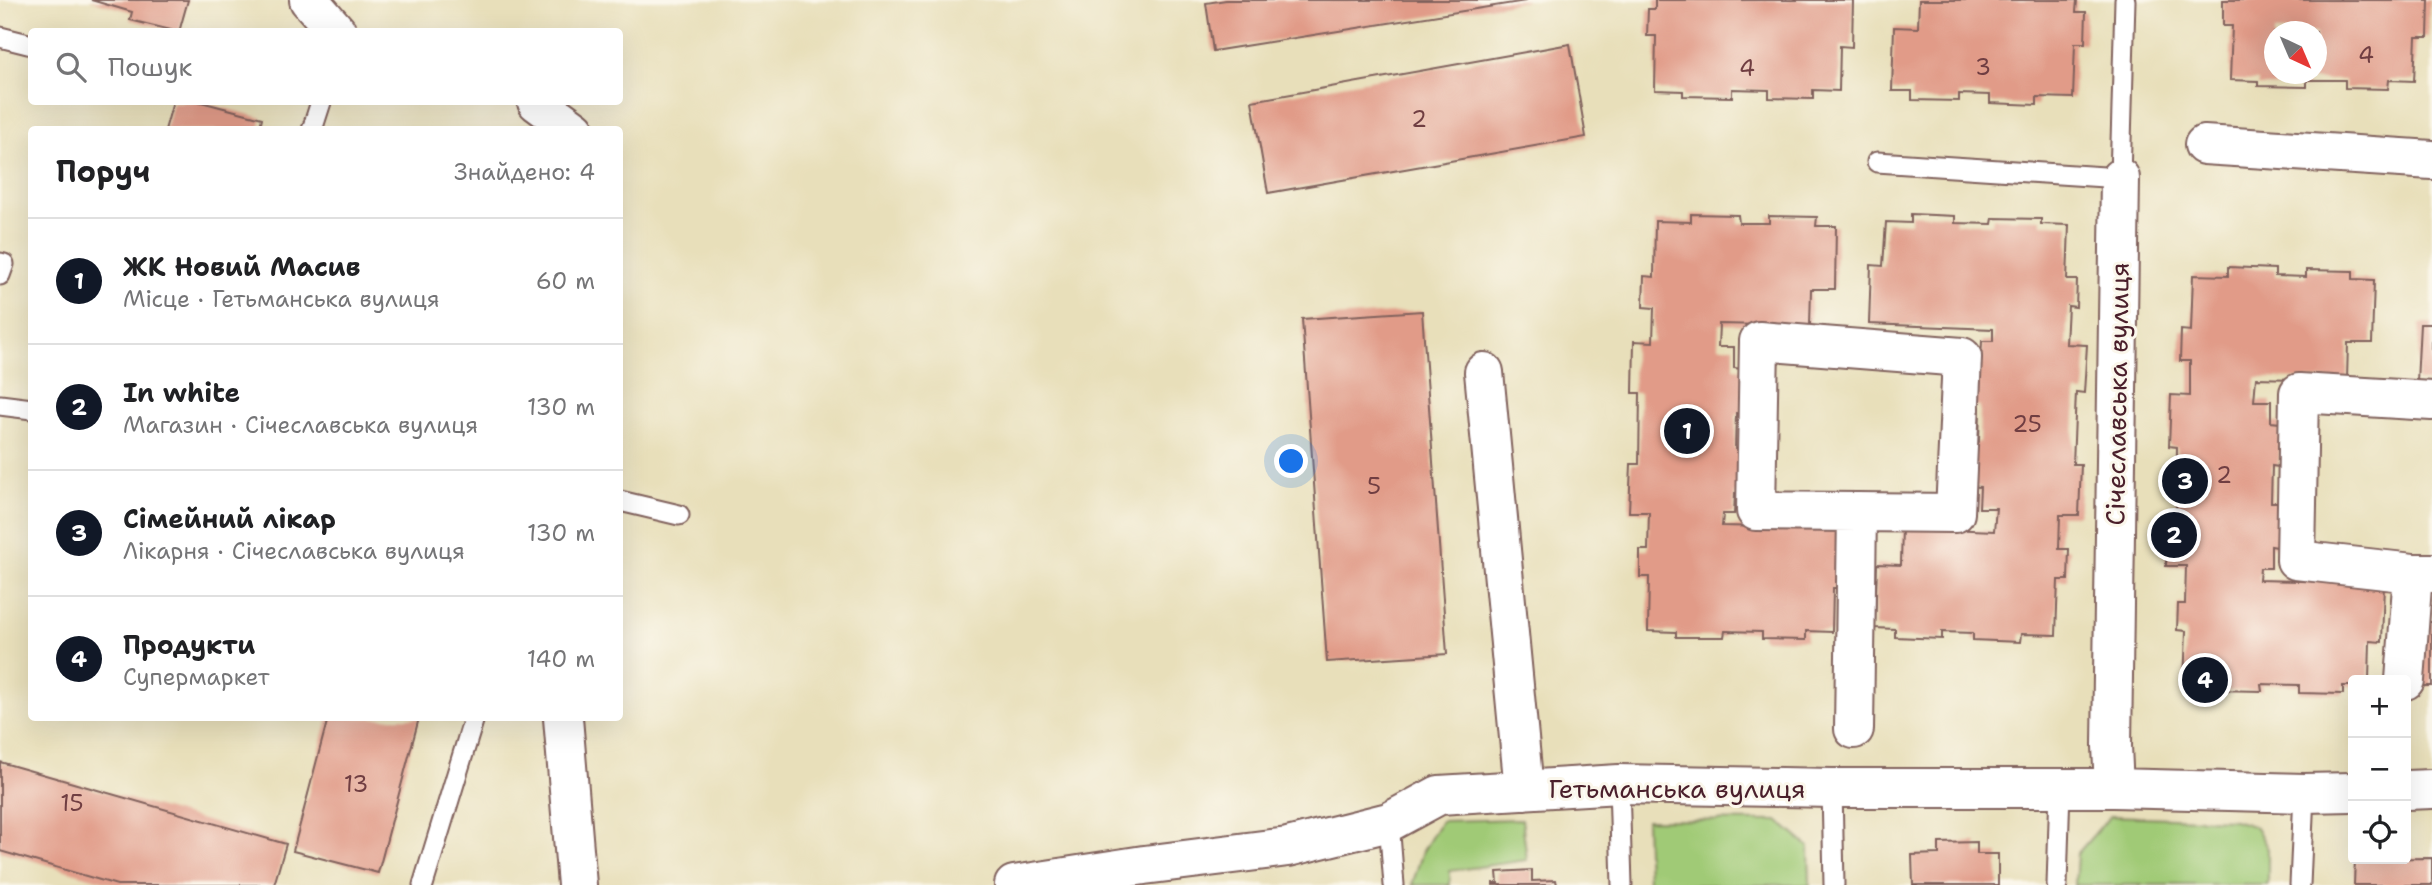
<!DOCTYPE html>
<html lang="uk">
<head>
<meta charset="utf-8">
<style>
	:root { --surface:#fff; --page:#f2f2f2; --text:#202124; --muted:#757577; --line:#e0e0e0; --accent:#111827 }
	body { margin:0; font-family:"Shantell Sans",sans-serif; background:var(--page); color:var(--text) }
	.controls { position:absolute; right:21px; bottom:21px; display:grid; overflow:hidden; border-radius:7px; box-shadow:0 7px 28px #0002 }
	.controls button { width:63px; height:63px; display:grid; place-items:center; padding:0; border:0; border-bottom:2px solid var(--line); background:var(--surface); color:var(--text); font:35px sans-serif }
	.compass { position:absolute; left:2264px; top:21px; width:63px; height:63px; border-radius:50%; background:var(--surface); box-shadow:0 7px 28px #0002; rotate:136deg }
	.you { position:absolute; left:1292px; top:462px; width:24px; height:24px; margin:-18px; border:5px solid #fff; border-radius:50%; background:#1a73e8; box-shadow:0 0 0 10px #1a73e833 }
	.badge { display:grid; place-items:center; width:46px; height:46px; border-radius:50%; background:var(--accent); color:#fff; font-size:23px; font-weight:700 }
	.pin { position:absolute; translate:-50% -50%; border:4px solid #fff; box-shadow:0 2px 7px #0006 }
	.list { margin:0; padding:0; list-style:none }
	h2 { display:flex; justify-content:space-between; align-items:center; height:91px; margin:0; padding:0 28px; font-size:30px }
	h2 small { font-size:23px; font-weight:400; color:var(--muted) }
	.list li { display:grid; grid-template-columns:46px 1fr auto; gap:21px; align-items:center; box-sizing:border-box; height:126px; padding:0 28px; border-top:2px solid var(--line) }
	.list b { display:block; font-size:26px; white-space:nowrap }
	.list p { margin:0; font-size:23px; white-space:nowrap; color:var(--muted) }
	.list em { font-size:23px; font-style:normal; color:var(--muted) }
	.icon { flex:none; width:38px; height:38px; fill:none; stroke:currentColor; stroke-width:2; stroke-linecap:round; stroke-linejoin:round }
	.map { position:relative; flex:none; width:2432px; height:885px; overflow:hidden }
	.search { position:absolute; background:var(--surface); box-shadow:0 7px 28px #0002; left:28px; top:28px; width:595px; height:77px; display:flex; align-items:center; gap:18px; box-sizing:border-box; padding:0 24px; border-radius:7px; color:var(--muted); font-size:26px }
	.panel { position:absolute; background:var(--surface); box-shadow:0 7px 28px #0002; left:28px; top:126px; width:595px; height:595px; border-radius:7px }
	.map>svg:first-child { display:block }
	.green { fill:#a0ca76; stroke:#757450; stroke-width:2 }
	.building { fill:#e19b88; fill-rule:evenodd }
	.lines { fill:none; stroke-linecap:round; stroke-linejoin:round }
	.lane-casing { stroke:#81625d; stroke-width:23 }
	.street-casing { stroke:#81625d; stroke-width:42 }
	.lane { stroke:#fff; stroke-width:19 }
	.street { stroke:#fff; stroke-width:38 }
	.labels { text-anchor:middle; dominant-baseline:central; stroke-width:6; stroke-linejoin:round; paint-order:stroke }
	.number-label { font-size:23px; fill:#703e42 }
	.street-label { font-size:26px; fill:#4a1f2b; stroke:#fbf7ec }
</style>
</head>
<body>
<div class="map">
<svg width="2432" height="885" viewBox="0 0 2432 885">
	<rect width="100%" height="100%" fill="#fbf7ec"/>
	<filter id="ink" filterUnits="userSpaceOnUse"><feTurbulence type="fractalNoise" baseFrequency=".0143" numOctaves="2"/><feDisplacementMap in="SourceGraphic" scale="14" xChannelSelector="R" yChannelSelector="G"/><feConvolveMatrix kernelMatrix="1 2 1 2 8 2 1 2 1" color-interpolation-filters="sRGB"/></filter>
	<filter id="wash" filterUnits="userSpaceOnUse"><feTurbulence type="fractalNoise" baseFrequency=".00686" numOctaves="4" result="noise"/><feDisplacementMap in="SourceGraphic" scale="28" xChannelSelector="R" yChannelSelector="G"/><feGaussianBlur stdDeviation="1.57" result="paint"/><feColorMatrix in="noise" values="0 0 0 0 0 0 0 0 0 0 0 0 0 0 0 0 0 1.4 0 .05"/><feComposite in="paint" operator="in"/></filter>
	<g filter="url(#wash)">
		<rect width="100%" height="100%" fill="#e8dfba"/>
		<path class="green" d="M2110 816 2234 820 2256 827 2268 849V885H2075L2077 854Z
			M1522 819 1527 860 1450 871V885H1412L1423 851 1441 821Z
			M1646 820 1778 821 1809 847 1810 885H1648Z"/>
		<g id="blocks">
			<path class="building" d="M91 0H188L179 32 130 20 132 12Z
				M1226 0H1526V1L1213 51 1206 3Z
				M1655 0H1853L1852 47 1840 46 1839 91 1813 90V99L1769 98V90L1732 89V97L1683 96V91L1655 90 1656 36H1647L1648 9H1655Z
				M1919 0H2077L2076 12H2086L2085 43H2075L2073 98 2037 97V105L1990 103V95L1959 94V101L1912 100V91H1892L1894 27 1918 28Z
				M2223 0H2429L2428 37H2416L2414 81 2389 80 2388 89 2345 88V80H2307V87L2258 86V81L2230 80 2232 26H2223ZM2274 32H2316V74H2274Z
				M1570 44 1586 137 1268 193 1252 101Z
				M173 102H201L262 118 259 130H165Z
				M1691 214 1738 215 1739 223H1769V216L1817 217 1816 226H1836L1835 289H1811L1810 326 1719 324 1718 347H1734V368L1743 369 1742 413H1736L1735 449H1742L1740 493H1735L1734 514H1723L1722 526 1847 529 1845 588H1833L1832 632 1806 631V640L1762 639V632L1725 631 1724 637H1676V632L1648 631 1649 577H1640V550H1648L1649 512H1629L1631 464H1639L1640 393H1633L1634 341 1653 342 1654 308 1643 307 1644 276 1654 277 1655 221 1691 222Z
				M1911 214 1955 216V223L1992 224 1993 218 2041 219V224L2069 225 2067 280H2077L2076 307 2068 306 2066 344 2087 345 2084 393 2076 392 2073 464H2081L2079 515H2060L2059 549H2069L2068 580H2058L2056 635 2021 634 2020 642 1973 640V633L1942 632V639L1895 637V629L1875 628 1877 564 1901 565 1902 527 1994 531 1996 508H1979L1980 487 1970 486 1972 443 1979 442 1980 407 1973 406 1981 362 1982 341H1993V329L1869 324 1871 265 1883 266 1886 222 1911 223Z
				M2228 267 2275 269V276L2306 277V270L2353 271V279L2374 280 2372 343H2348L2347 380 2256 378 2254 401H2271V422L2280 423 2279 467 2272 466 2271 502H2278L2277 547 2271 546V568H2260L2259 580 2384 583 2382 642 2370 641 2369 680H2353V686H2343V694L2299 693V685L2261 684 2262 691 2213 690V686L2184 685 2186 631 2177 630 2178 604H2185L2186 566H2166L2167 518H2176L2177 447 2169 446 2171 395 2190 396V361H2180L2181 330 2191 331 2193 275 2228 276Z
				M1422 311 1447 654 1327 662 1302 319Z
				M2420 324H2432V382H2417Z
				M2426 622H2432V686H2423Z
				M328 718H419L378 873 293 851Z
				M0 762 286 844 274 885H117L0 851Z
				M1977 842V854H1998V885H1913L1912 855 1939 854V843Z
				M2432 858V885H2354L2355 859Z
				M1532 870V881L1556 880 1557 885H1493V883H1498L1497 872Z"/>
		</g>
	</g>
	<g filter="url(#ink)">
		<use href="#blocks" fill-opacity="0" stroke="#81625d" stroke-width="2"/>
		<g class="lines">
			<defs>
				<path id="lane" d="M0 37 32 45
					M312 130 321 102
					M1877 162 2120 178 2125 0
					M0 263 4 264 0 275
					M0 405 32 409
					M620 501 679 515
					M1619 784 1622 885
					M1832 788 1834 885
					M1389 822 1394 885
					M423 885 474 718
					M2057 885 2060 788
					M2300 885 2304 793"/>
				<path id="street" d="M309 0 337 32
					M537 102 575 130
					M2204 145 2432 160
					M1484 372 1524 790
					M2432 401 2299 393 2296 560 2413 573H2432
					M2405 680 2413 573
					M563 718 577 885
					M1854 729 1857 512 1955 513 1962 357 1759 341 1756 511 1857 512
					M2114 788 2112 746 2120 178
					M2406 790 2432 789
					M1014 885 1144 865 1288 847 1389 822 1439 795 1619 784 1832 788H2114L2304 793 2353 792"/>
			</defs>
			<use href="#lane" class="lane-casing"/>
			<use href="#street" class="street-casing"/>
			<use href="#lane" class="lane"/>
			<use href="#street" class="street"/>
		</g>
	</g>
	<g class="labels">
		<g class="number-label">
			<text x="2366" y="55">4</text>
			<text x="1983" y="67">3</text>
			<text x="1747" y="68">4</text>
			<text x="1419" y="119">2</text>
			<text x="2027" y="424">25</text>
			<text x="2224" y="475">2</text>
			<text x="1374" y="486">5</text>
			<text x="356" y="784">13</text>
			<text x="72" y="803">15</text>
		</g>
		<g class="street-label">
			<text transform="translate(2117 394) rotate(-89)">Січеславська вулиця</text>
			<text x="1677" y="788">Гетьманська вулиця</text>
		</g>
	</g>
</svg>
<div class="controls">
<button>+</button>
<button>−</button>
<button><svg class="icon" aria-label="locate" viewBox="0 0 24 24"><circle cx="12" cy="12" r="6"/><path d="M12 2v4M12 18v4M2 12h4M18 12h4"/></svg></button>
</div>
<svg class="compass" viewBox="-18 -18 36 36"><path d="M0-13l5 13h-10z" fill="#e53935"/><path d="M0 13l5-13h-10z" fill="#757577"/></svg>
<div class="you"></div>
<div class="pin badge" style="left:1687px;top:431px">1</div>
<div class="pin badge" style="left:2174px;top:535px">2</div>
<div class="pin badge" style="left:2185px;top:481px">3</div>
<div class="pin badge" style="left:2205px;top:680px">4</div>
<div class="search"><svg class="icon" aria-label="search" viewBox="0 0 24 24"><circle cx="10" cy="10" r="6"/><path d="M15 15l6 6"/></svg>Пошук</div>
<section class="panel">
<h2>Поруч<small>Знайдено: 4</small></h2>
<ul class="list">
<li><span class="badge">1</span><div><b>ЖК Новий Масив</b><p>Місце · Гетьманська вулиця</p></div><em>60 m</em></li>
<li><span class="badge">2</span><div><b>In white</b><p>Магазин · Січеславська вулиця</p></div><em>130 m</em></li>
<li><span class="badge">3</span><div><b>Сімейний лікар</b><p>Лікарня · Січеславська вулиця</p></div><em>130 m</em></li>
<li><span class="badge">4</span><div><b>Продукти</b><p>Супермаркет</p></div><em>140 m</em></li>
</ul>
</section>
</div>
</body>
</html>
